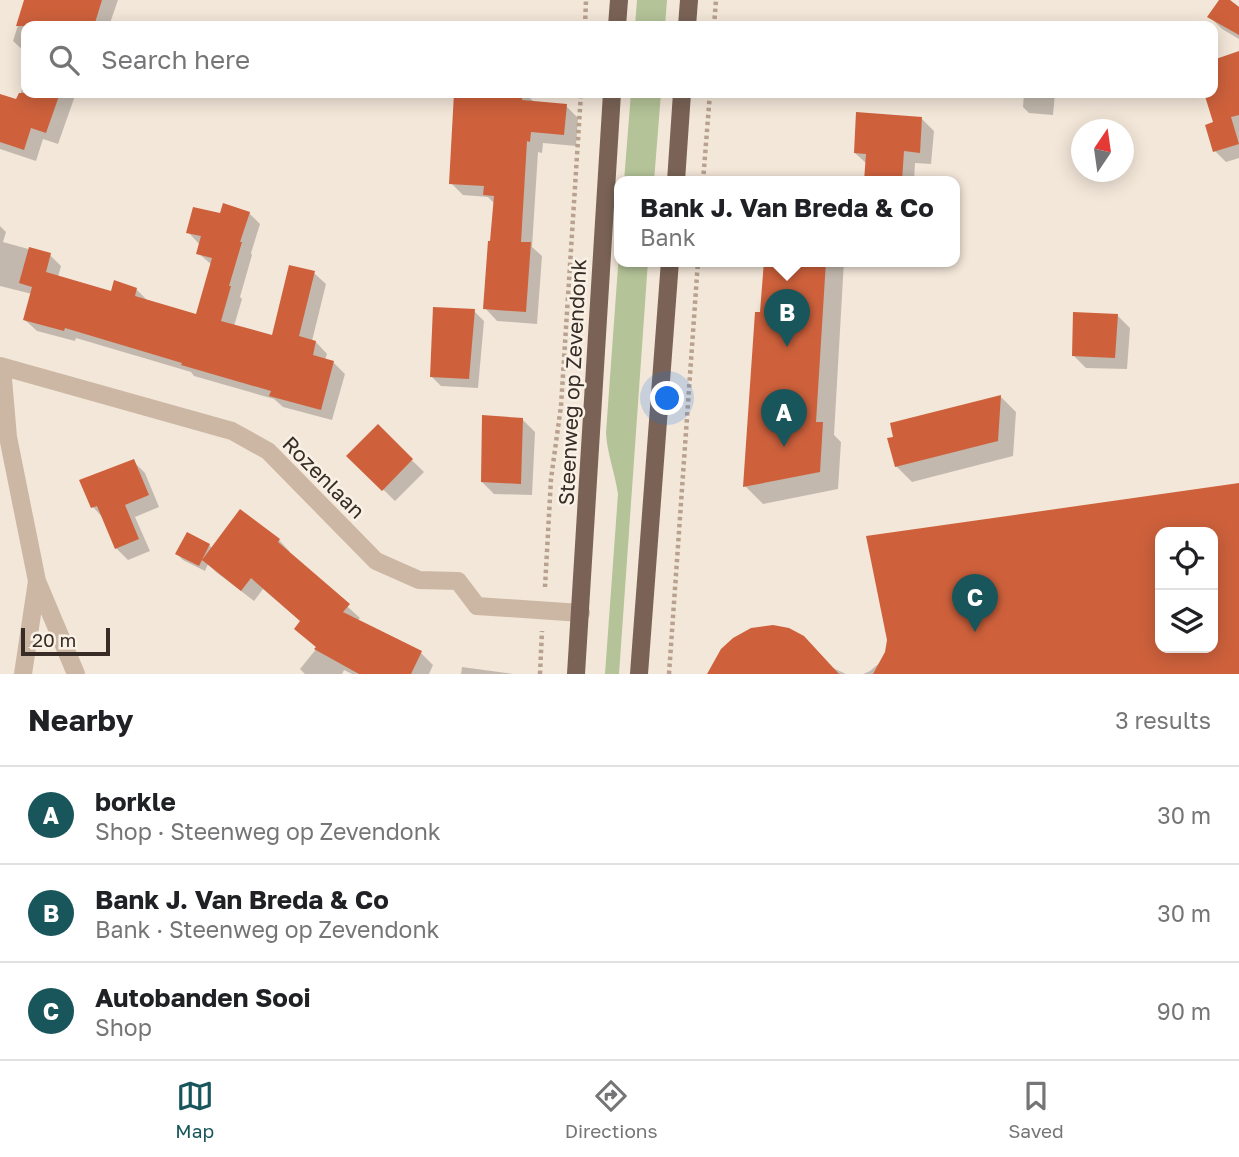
<!DOCTYPE html>
<html lang="en">
<head>
<meta charset="utf-8">
<style>
	:root { --surface:#fff; --page:#f6f6f6; --text:#202124; --muted:#757577; --line:#e0e0e0; --accent:#19565b }
	body { margin:0; font-family:"Golos Text",sans-serif; background:var(--page); color:var(--text) }
	.controls { position:absolute; right:21px; bottom:21px; display:grid; overflow:hidden; border-radius:14px; box-shadow:0 4px 18px #0003 }
	.controls button { width:63px; height:63px; display:grid; place-items:center; padding:0; border:0; border-bottom:2px solid var(--line); background:var(--surface); color:var(--text); font:35px sans-serif }
	.compass { position:absolute; left:1071px; top:119px; width:63px; height:63px; border-radius:50%; background:var(--surface); box-shadow:0 4px 18px #0003; rotate:13deg }
	.scale { position:absolute; left:21px; bottom:18px; width:89px; box-sizing:border-box; padding-left:7px; border:4px solid #372c26; border-top:0; font-size:19px; line-height:24px; white-space:nowrap; color:#372c26; -webkit-text-stroke:5px #faf1e6; paint-order:stroke }
	.you { position:absolute; left:668px; top:399px; width:24px; height:24px; margin:-18px; border:5px solid #fff; border-radius:50%; background:#1a73e8; box-shadow:0 0 0 10px #1a73e833 }
	.badge { display:grid; place-items:center; width:46px; height:46px; border-radius:50%; background:var(--accent); color:#fff; font-size:23px; font-weight:700 }
	.pin { position:absolute; translate:-50% -58px; filter:drop-shadow(0 2px 4px #0008) }
	.pin::after { content:''; position:absolute; top:37px; width:24px; height:21px; background:inherit; clip-path:polygon(0 0,100% 0,50% 100%) }
	.popup { position:absolute; left:614px; top:176px; width:346px; height:91px; box-sizing:border-box; display:grid; place-content:center; border-radius:14px; background:var(--surface); filter:drop-shadow(0 2px 5px #0005); font-size:23px; white-space:nowrap; color:var(--muted) }
	.popup b { font-size:26px; color:var(--text) }
	.popup::after { content:''; position:absolute; left:50%; top:100%; margin-left:-14px; border:14px solid transparent; border-top-color:var(--surface) }
	.list { margin:0; padding:0; list-style:none }
	h2 { display:flex; justify-content:space-between; align-items:center; height:91px; margin:0; padding:0 28px; font-size:30px }
	h2 small { font-size:23px; font-weight:400; color:var(--muted) }
	.list li { display:grid; grid-template-columns:46px 1fr auto; gap:21px; align-items:center; box-sizing:border-box; height:98px; padding:0 28px; border-top:2px solid var(--line) }
	.list b { display:block; font-size:26px; white-space:nowrap }
	.list p { margin:0; font-size:23px; white-space:nowrap; color:var(--muted) }
	.list em { font-size:23px; font-style:normal; color:var(--muted) }
	.icon { flex:none; width:38px; height:38px; fill:none; stroke:currentColor; stroke-width:2; stroke-linecap:round; stroke-linejoin:round }
	.map { position:relative; flex:none; width:1239px; height:674px; overflow:hidden }
	.search { position:absolute; background:var(--surface); box-shadow:0 4px 18px #0003; left:21px; right:21px; top:21px; height:77px; display:flex; align-items:center; gap:18px; box-sizing:border-box; padding:0 24px; border-radius:14px; color:var(--muted); font-size:26px }
	.sheet { height:385px; background:var(--surface) }
	nav { display:flex; justify-content:space-around; align-items:center; box-sizing:border-box; height:98px; border-top:2px solid var(--line); background:var(--surface); font-size:19px; color:var(--muted) }
	nav a { display:grid; justify-items:center; gap:4px }
	nav .on { color:var(--accent) }
	.map>svg:first-child { display:block }
	.green { fill:#b4c398 }
	.shadow { fill:#0003; fill-rule:evenodd }
	.building { fill:#ce613c; fill-rule:evenodd }
	.lines { fill:none; stroke-linecap:round; stroke-linejoin:round }
	.path { stroke:#b8a18e; stroke-width:4.5; stroke-dasharray:3.5 3.5; stroke-linecap:butt }
	.pedestrian { stroke:#ccb7a4; stroke-width:18 }
	.minor { stroke:#ccb7a4; stroke-width:18 }
	.primary { stroke:#7a6356; stroke-width:18 }
	.labels { text-anchor:middle; dominant-baseline:central; stroke-width:5; stroke-linejoin:round; paint-order:stroke }
	.street-label { font-size:21px; fill:#372c26; stroke:#faf1e6 }
</style>
</head>
<body>
<div class="map">
<svg width="1239" height="674" viewBox="0 0 1239 674">
	<rect width="100%" height="100%" fill="#f3e7d9"/>
	<path class="green" d="M637 0H667L665 26H635Z
		M631 93H661L654 181H624Z
		M619 253V261H648L619 674H605L618 494C615 473 607 453 606 433Z"/>
	<path class="shadow" d="M26 0H118L109 26H26V53L13 41Z
		M1221 0H1229L1239 7V39L1222 29 1210 17Z
		M1239 53V158L1226 162 1215 151 1216 123 1206 93H1213V82L1214 81 1213 62Z
		M26 76V93H76L58 144 43 139 36 161 0 149V96L18 102Z
		M456 93H525L534 102 566 106 578 118 576 146 543 143 542 153 538 152 532 247 542 256 537 324 497 321 485 308 495 204 488 197 463 195 451 183Z
		M1024 93H1055L1053 115 1029 113 1023 107Z
		M922 119 934 131 931 164 915 163 914 181H866L867 164 855 153Z
		M249 213 260 224 251 253 252 255 240 297 242 299 234 326 273 338 314 273 326 284 312 341 316 342 327 354 325 360 333 362 345 374 332 420 283 407 274 399 194 376 191 372 76 338 75 341 37 331 25 320 32 294 0 286V226L6 232 3 242 50 255 61 266 58 277 113 293 136 289 148 301 197 317 212 265 198 253 200 245 188 232 221 215Z
		M955 213 958 215 956 243H955Z
		M765 261H844L834 435 841 442 838 489 763 504 745 486 762 314Z
		M474 311 484 321 478 388 441 386 431 376Z
		M1118 316 1130 328 1127 369 1086 368 1074 356Z
		M1001 397 1016 412 1013 456 912 482 896 466Z
		M523 420 535 432 532 495 494 494 482 482Z
		M378 427 424 472 395 501 349 456Z
		M133 461 145 473 159 507 135 517 150 551 128 560 116 548 104 519 93 507Z
		M1239 485V674H863L870 671 883 660ZM1160 532H1213V648H1160Z
		M279 540 290 552 289 554 360 618 357 621 421 653 433 665 429 674H352L344 670 342 674H305L300 669 317 648 296 629 302 622 263 589 254 601 216 572 208 564 205 571 183 560 177 554 209 545 213 549Z
		M807 641 833 668 846 674H712Z
		M462 667 513 674H461Z"/>
	<path class="building" d="M24 0H102L94 26H16Z
		M1219 0H1230L1239 7V35L1207 17Z
		M1239 51V115L1231 117 1239 144 1213 152 1205 125 1213 122 1204 93H1213V60Z
		M19 93H60L46 133 31 128 24 150 0 142V94L16 99Z
		M454 93H523L522 100 567 104 564 135 531 132 530 142 527 141 521 242H531L526 312 483 309 488 241H490L494 196 483 195 484 186 449 184Z
		M856 112 922 117 920 153 904 151 902 181H864L866 154 854 153Z
		M223 203 250 212 240 242H242L229 286H231L221 321 272 335 289 265 315 271 299 336 316 341 313 355 334 361 321 410 269 396 271 391 181 365 182 363 65 328 64 331 23 320 32 287 19 283 29 247 51 253 46 272 111 291 114 280 137 288 135 296 196 314 212 258 196 254 201 236 186 233 193 207 220 213Z
		M764 261H826L816 422H823L820 472 743 487 755 312H760Z
		M433 307 475 309 469 379 430 377Z
		M1073 312 1118 314 1115 358 1072 356Z
		M1001 395 998 441 895 467 887 438 893 437 890 423Z
		M482 415 523 418 521 484 481 482Z
		M378 424 413 459 382 491 346 456Z
		M134 459 149 495 125 505 139 539 115 549 97 506 91 508 79 480Z
		M1239 483V674H873L885 652 887 640 866 536ZM1160 532H1213V648H1160Z
		M240 509 280 539 278 542 350 604 343 612 422 651 411 674H359L314 649 316 647 294 629 300 621 251 578 241 591 202 560Z
		M187 532 210 544 199 566 175 554Z
		M773 625 789 628 804 636 839 674H707L721 649 733 638 751 628Z"/>
	<g class="lines">
		<path class="path" d="M585 26 586 0
			M714 26 716 0
			M703 181 710 93
			M545 587 551 479 561 406 581 93
			M540 674 542 631
			M669 674 698 261"/>
		<path class="pedestrian" d="M477 606 581 613"/>
		<path class="minor" d="M0 366 232 431 268 451 376 561 419 580 458 581 477 606
			M2 367 8 437 37 581 76 674
			M23 674 37 581"/>
		<path class="primary" d="M617 26 619 0
			M687 26 689 0
			M676 181 682 93
			M576 674 612 93
			M639 674 670 261"/>
	</g>
	<g class="labels">
		<g class="street-label">
			<text transform="translate(572 382) rotate(-87)">Steenweg op Zevendonk</text>
			<text transform="translate(324 477) rotate(45)">Rozenlaan</text>
		</g>
	</g>
</svg>
<div class="controls">
<button><svg class="icon" aria-label="locate" viewBox="0 0 24 24"><circle cx="12" cy="12" r="6"/><path d="M12 2v4M12 18v4M2 12h4M18 12h4"/></svg></button>
<button><svg class="icon" aria-label="layers" viewBox="0 0 24 24"><path d="M12 4l9 5-9 5-9-5zM3 14l9 5 9-5"/></svg></button>
</div>
<svg class="compass" viewBox="-18 -18 36 36"><path d="M0-13l5 13h-10z" fill="#e53935"/><path d="M0 13l5-13h-10z" fill="#757577"/></svg>
<div class="scale">20 m</div>
<div class="you"></div>
<div class="pin badge" style="left:784px;top:447px">A</div>
<div class="pin badge" style="left:787px;top:347px">B</div>
<div class="popup"><b>Bank J. Van Breda &amp; Co</b>Bank</div>
<div class="pin badge" style="left:975px;top:632px">C</div>
<div class="search"><svg class="icon" aria-label="search" viewBox="0 0 24 24"><circle cx="10" cy="10" r="6"/><path d="M15 15l6 6"/></svg>Search here</div>
</div>
<section class="sheet">
<h2>Nearby<small>3 results</small></h2>
<ul class="list">
<li><span class="badge">A</span><div><b>borkle</b><p>Shop · Steenweg op Zevendonk</p></div><em>30 m</em></li>
<li><span class="badge">B</span><div><b>Bank J. Van Breda &amp; Co</b><p>Bank · Steenweg op Zevendonk</p></div><em>30 m</em></li>
<li><span class="badge">C</span><div><b>Autobanden Sooi</b><p>Shop</p></div><em>90 m</em></li>
</ul>
</section>
<nav>
<a class="on"><svg class="icon" aria-label="map" viewBox="0 0 24 24"><path d="M3 6l6-2 6 2 6-2v14l-6 2-6-2-6 2zM9 4v14M15 6v14"/></svg>Map</a>
<a><svg class="icon" aria-label="directions" viewBox="0 0 24 24"><path d="M12 3l9 9-9 9-9-9zM9 14v-3h6M13 9l2 2-2 2"/></svg>Directions</a>
<a><svg class="icon" aria-label="saved" viewBox="0 0 24 24"><path d="M7 4h10v16l-5-4-5 4z"/></svg>Saved</a>
</nav>
</body>
</html>
